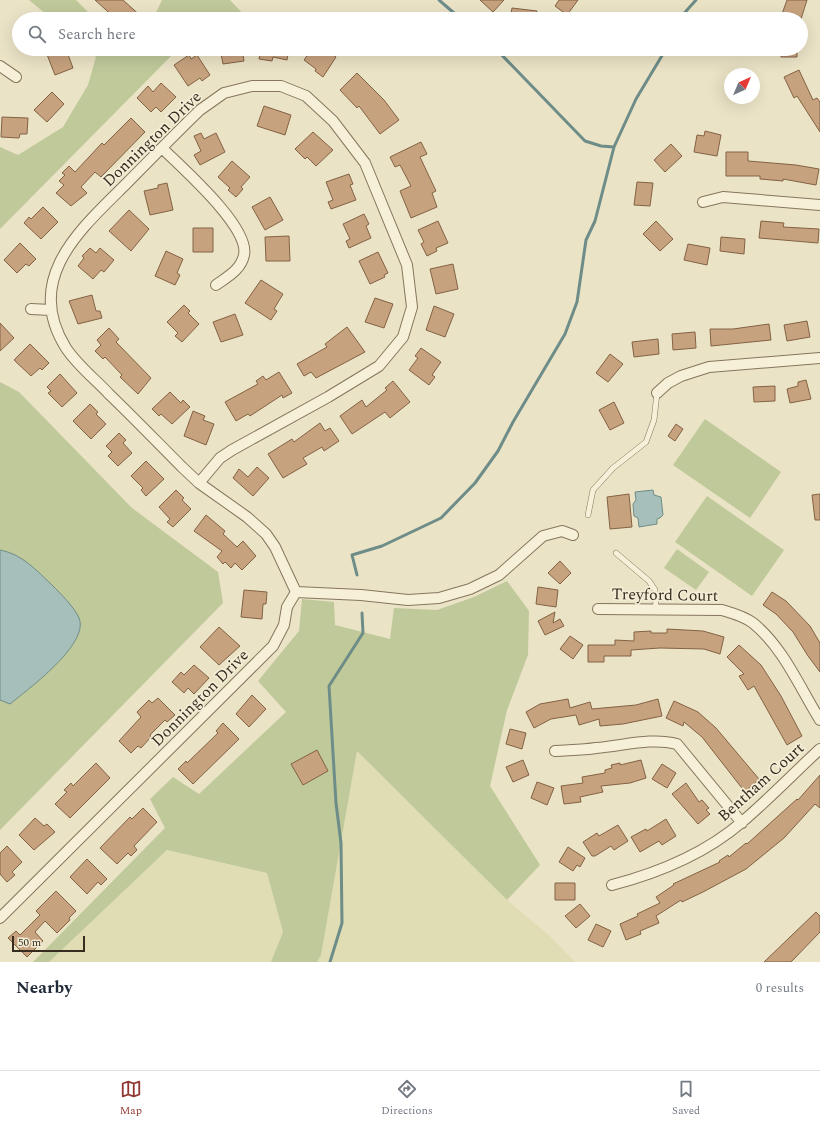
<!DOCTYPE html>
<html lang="en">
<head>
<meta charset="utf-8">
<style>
	:root { --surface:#fff; --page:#f6f6f7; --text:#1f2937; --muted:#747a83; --line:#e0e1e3; --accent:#903831 }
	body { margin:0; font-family:Spectral,serif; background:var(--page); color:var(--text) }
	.compass { position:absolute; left:724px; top:68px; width:36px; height:36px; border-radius:50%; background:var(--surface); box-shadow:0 4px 16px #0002; rotate:44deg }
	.scale { position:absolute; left:12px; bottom:10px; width:73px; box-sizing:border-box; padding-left:4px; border:2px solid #362c20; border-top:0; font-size:11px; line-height:14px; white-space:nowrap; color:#362c20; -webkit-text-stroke:3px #f3edd5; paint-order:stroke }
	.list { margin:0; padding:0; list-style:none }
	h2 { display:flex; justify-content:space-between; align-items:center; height:52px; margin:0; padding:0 16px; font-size:17px }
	h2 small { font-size:13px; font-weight:400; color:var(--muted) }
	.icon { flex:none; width:22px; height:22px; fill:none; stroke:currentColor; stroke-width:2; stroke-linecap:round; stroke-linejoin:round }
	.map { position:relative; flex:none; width:820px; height:962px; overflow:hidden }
	.search { position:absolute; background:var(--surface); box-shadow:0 4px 16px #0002; left:12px; right:12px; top:12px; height:44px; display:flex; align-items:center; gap:10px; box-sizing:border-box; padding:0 14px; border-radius:22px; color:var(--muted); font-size:15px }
	.sheet { height:108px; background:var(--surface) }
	nav { display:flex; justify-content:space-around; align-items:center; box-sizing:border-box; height:56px; border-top:1px solid var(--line); background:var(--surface); font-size:11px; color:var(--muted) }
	nav a { display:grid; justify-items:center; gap:2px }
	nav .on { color:var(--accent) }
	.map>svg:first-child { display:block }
	.farmland { fill:#e0ddb4 }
	.green { fill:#bfc99a }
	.water { fill:#a7bfba; stroke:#6e8d88 }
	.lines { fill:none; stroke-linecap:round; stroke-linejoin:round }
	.stream { stroke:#6e8d88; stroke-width:3 }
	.building { fill:#c7a27e; stroke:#836244 }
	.lane-casing { stroke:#85765d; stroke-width:6 }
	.street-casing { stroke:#85765d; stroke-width:12 }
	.lane { stroke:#f7f0d8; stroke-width:5 }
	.street { stroke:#f7f0d8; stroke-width:10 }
	.labels { text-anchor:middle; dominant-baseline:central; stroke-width:3.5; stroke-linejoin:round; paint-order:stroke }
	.street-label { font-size:16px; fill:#362c20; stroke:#f3edd5 }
</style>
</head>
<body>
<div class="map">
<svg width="820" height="962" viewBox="0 0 820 962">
	<rect width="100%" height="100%" fill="#ebe3c6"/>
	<path class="farmland" d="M357 751 507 900 552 938 575 962H317L321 955Z
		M167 850 267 873 283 932 271 962H49Z"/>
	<path class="green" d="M29 0H76L95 19H52Z
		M162 0H230L248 19H153Z
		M87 49H125L128 53 132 49H178L0 229V147L18 155 63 127 88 85 96 57Z
		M0 382 19 392 132 508 218 572 223 603 0 830Z
		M705 419 781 472 750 518 673 465Z
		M707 496 784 550 752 596 675 542Z
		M677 549 709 572 696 590 664 568Z
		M507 581 529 611 528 655 507 710 490 786 540 865 507 900 357 751 321 955 317 962H271L283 932 267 873 167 850 49 962H33L165 828 150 799 173 777 199 794 286 712 258 681 299 631 302 599 334 602 335 625 390 639 394 608 437 610 474 597Z"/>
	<path class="water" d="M653 490 654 495 661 497 663 515 660 518 657 519V524L639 527 638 518 634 516 633 504 636 500 635 492Z
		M0 550C22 554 36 570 52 585 60 593 75 608 79 618 90 644 27 690 10 704L0 700Z"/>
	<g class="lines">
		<path class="stream" d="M439 0 461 19
			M679 19 696 0
			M496 49 585 141 601 146 614 147
			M357 575 352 555 382 546 441 518 475 483 498 451 513 422 565 334 577 302 586 240 595 221 614 147 636 99 666 49
			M330 962 342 923 341 843 336 803 329 686 363 633 362 613"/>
	</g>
	<path class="building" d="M95 0H123L144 19H116Z
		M480 0H504L493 12Z
		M559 0H578L567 15 555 6Z
		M787 0H807L801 19 782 14Z
		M512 8 537 11V19H510Z
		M54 49H66L73 68 55 75 46 52Z
		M220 49H242L244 61 223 64Z
		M261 49H289L287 60 273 57 272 61 259 59Z
		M312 49H316L321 53 325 49 336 57 323 77 315 71 316 69 304 60Z
		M781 49H797V57H781Z
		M189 55 191 59 197 55 210 75 202 81 200 78 188 86 174 65Z
		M799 70 813 100 817 98 820 102V132L797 96 794 98 784 77Z
		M357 73 384 100 399 120 380 134 359 106 357 108 340 90Z
		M161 83 176 97 161 112 156 107 151 112 137 98 148 86 153 92Z
		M52 92 64 104 47 122 34 110Z
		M264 106 291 115 285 135 257 126Z
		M2 117 28 118 27 134H20L19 138 1 137Z
		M131 118 145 132 101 177 95 172 81 187 87 193 71 206 56 193 64 185 59 181 65 175 62 173 69 166 75 172 102 143 104 145Z
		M705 131 721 135 717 156 694 152 697 135 704 136Z
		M313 132 333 150 316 166 307 157 305 159 295 149Z
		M201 133 204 139 216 133 225 152 200 165 194 155 201 151 194 136Z
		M421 142 427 154 420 157 436 191 432 193 437 207 411 218 400 191 411 186 400 165 395 167 390 157Z
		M671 144 682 156 665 172 654 160Z
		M726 152H748V161L796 165 819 169 816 185 783 179V181L760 179V176H726Z
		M232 161 250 177 241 187 243 189 236 197 228 190 230 188 218 177Z
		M349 174 353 184 350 185 356 200 331 209 328 202 333 200 326 182Z
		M637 182 653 183 650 206 634 205Z
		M167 183 173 210 150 215 144 191 158 188V185Z
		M270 197 283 220 265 230 252 207Z
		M43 207 58 222 41 239 24 223 29 217 31 219Z
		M129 210 149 229 131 251 109 231Z
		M364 214 369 224 366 226 371 238 349 248 346 241 350 239 343 224Z
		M438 221 448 243 436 248 437 251 427 256 421 244 424 242 418 230Z
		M656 221 673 239 660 251 643 234Z
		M761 221 784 223 783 227 819 229 818 243 759 238Z
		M193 228H213V252H193Z
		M289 236 290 261H266L265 237Z
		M721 237 745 239 744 254 720 251Z
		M20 243 36 259 29 266 26 264 17 273 4 260Z
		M688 244 710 248 707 265 684 260Z
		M90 248 96 253 100 248 114 260 104 272 101 270 93 279 78 266 84 258 82 256Z
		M166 251 183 259 177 273 180 275 175 285 155 276Z
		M378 252 388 273 384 275 385 277 370 284 359 261Z
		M453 264 458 289 436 294 430 269Z
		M261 280 283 294 274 309 277 311 271 320 245 303Z
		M92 295 96 311H100L102 318 78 324 69 301Z
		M375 298 393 304 384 328 365 322Z
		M184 305 190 311 188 313 199 324 182 342 175 336 178 333 167 322Z
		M434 306 454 314 445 337 426 330Z
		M235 314 243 335 221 342 213 322Z
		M807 321 810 337 787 341 784 325Z
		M0 323 14 338 0 351Z
		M769 324 771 340 711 346 710 329H733Z
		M347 327 365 352 316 378 311 372 304 376 297 364 327 347 325 344Z
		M109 328 119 339 116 342 151 378 138 394 120 377 122 375 105 357 103 359 95 351 101 345 97 340Z
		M695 332 696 348 673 350 672 334Z
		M658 339 659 354 634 357 632 342Z
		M30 344 49 363 42 370 40 368 31 376 14 360Z
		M421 348 441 362 432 375 435 377 429 385 409 370 418 358 415 356Z
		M610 354 623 364 608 382 596 373Z
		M279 372 292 393 283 398 282 395 250 416 248 414 236 421 225 402 258 384 256 381 263 376 266 380Z
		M60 374 77 393 62 407 48 393 51 391 47 387Z
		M806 380 811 399 790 403 787 389 798 386V382Z
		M393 381 410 402 390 418 385 412 352 434 340 416 362 400 366 407 387 390 385 388Z
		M775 386V401L754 402 753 387Z
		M170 392 181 403 183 400 190 407 172 424 161 414 159 416 152 409Z
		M614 402 624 423 610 430 599 410Z
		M90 404 98 412 96 414 106 424 91 439 73 421Z
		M193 411 205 416 203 420 214 424 206 445 184 436Z
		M320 423 325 431 330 428 339 441 324 451 322 447 303 458 307 464 283 478 268 454 292 439 294 442Z
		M676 424 683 429 675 441 668 436Z
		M119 433 126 440 123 443 132 453 118 466 108 456 112 452 106 446Z
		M146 461 164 479 146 496 141 490 143 488 131 476Z
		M257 467 269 478 253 496 233 478 239 469 248 477Z
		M176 490 184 498 182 500 191 509 173 527 167 522 170 519 159 507Z
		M629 494 632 527 610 529 607 497Z
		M820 494V520H815L812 495Z
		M206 515 225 531 223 534 237 547 243 541 256 556 242 570 235 563 231 568 225 562 223 564 217 557 222 551 194 531Z
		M560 561 571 573 560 584 548 573Z
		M538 587 558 590 556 607 536 604Z
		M244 590 267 592 266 604H263L262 619 241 617Z
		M772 592 786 601 810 626 820 643V672L808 656 793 632 776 614 763 605Z
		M555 612 553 623 560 619 564 626 545 635 538 621Z
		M219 627 240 646 219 665 200 647Z
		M667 629 703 631 724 637 720 654 704 649 660 648 631 650V656H604V662H588V645H615V640L634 641V632L651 631V633H667Z
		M570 636 583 645 573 659 560 649Z
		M739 645 761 665 781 696 802 736 787 745 754 686 748 690 739 676 744 674 727 657Z
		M194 665 209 678 194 694 188 688 184 693 172 682 181 672 184 675Z
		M252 695 266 709 249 727 236 714Z
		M158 698 175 715 167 722 165 720 150 735 151 737 141 748 138 746 131 753 119 741 141 717 137 712 149 700 152 703Z
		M568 699 570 708 590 702 592 709 636 705 658 699 662 716 623 724 600 726 599 719 579 725 576 715 551 719 534 728 526 712 540 704Z
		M674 701 698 712 716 728 759 779 745 792 702 737 684 722 683 726 666 718Z
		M223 723 239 739 193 784 178 769 186 761 187 763 218 733 216 731Z
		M510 729 526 733 522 749 506 744Z
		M317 750 328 771 303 785 291 764Z
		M523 760 529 775 513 782 506 767Z
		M641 760 646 778 630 783 601 786 603 792 580 797 581 802 564 804 561 786 583 783 582 777 605 773V770L612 768 611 765 620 763V765Z
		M96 763 110 778 70 818 55 804 67 792 64 790 71 783 73 786Z
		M662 764 676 773 667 788 652 779Z
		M820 775V808L815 804 784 838 746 869 703 892 682 902 681 900 656 916 659 923 640 931 641 934 626 940 620 924 638 916 637 914 660 903 656 897 674 885 673 884 720 862 719 861 728 855 729 857 746 843 747 844 797 799 798 800Z
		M537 782 554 788 547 805 531 798Z
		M686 783 699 802 702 800 709 808 706 810 710 814 698 824 672 794Z
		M143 808 157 822 134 846 137 850 131 856 128 853 117 864 100 848 130 817 132 819Z
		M35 818 44 826 47 824 55 832 34 850 19 835Z
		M666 819 676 836 662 845 659 841 640 852 631 837 646 829 647 831Z
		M618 825 628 841 614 850 611 846 595 856H592L583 842 597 833 599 836Z
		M7 846 22 862 12 872 15 875 7 882 0 874V853Z
		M568 847 585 858 580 867 577 865 573 871 559 862Z
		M87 859 107 879 101 885 98 882 87 894 70 877Z
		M555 883H575V900H555Z
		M56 891 76 911 69 918 70 920 57 933 45 921 35 932 43 941 27 957 8 938 16 931 20 935 40 915 36 911Z
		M580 904 590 916 576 928 565 916Z
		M816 912 820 916V932L791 962H764Z
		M596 924 611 931 603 947 588 940Z"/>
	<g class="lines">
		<defs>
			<path id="lane" d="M588 515 593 490 613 468 646 442 654 420 657 393
				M616 553 649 581 655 590 656 609"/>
			<path id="street" d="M0 66 16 77
				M162 148C182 168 250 227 244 255 241 270 227 277 216 285
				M703 202 723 197 820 205
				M31 309 51 310
				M657 393 668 383 681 376 709 367 820 358
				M296 592 361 595 408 600 439 598 470 589 499 575 543 536 562 531 573 535
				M598 609 722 610C732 613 744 616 753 623 783 647 800 688 820 720
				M555 751C569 750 583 750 596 748 623 746 651 737 677 744L742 823
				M612 885C658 873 706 853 742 822 769 799 794 773 820 749
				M0 918 273 646 284 625 287 607 296 592 275 547 266 534 247 517 199 483 182 467C158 443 134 418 109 394 95 379 77 365 66 348 22 278 82 228 127 183 151 159 175 134 200 110L224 93 252 86H281L306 96 333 121 365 163 407 265 412 307 403 337 379 366 328 397 232 450 220 458 199 483"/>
		</defs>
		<use href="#lane" class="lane-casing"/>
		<use href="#street" class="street-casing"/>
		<use href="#lane" class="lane"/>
		<use href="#street" class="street"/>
	</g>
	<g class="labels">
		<g class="street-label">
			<text transform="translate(152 139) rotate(-44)">Donnington Drive</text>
			<text transform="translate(665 595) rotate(1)">Treyford Court</text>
			<text transform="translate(200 698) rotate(-45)">Donnington Drive</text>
			<text transform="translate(761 782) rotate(-42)">Bentham Court</text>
		</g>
	</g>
</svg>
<svg class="compass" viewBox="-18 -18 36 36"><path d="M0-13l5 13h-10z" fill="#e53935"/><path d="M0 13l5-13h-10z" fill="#747a83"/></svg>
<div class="scale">50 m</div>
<div class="search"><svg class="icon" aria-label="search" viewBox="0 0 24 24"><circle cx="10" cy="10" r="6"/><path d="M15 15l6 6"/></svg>Search here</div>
</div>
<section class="sheet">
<h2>Nearby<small>0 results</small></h2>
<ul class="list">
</ul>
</section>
<nav>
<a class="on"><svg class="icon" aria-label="map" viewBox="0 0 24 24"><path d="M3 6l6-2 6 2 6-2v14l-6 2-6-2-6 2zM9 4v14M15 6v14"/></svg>Map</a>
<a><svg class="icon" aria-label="directions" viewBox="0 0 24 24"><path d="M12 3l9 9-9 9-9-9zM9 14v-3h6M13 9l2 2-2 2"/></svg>Directions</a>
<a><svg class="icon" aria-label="saved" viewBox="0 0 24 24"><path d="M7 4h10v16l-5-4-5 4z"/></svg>Saved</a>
</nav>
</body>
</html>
